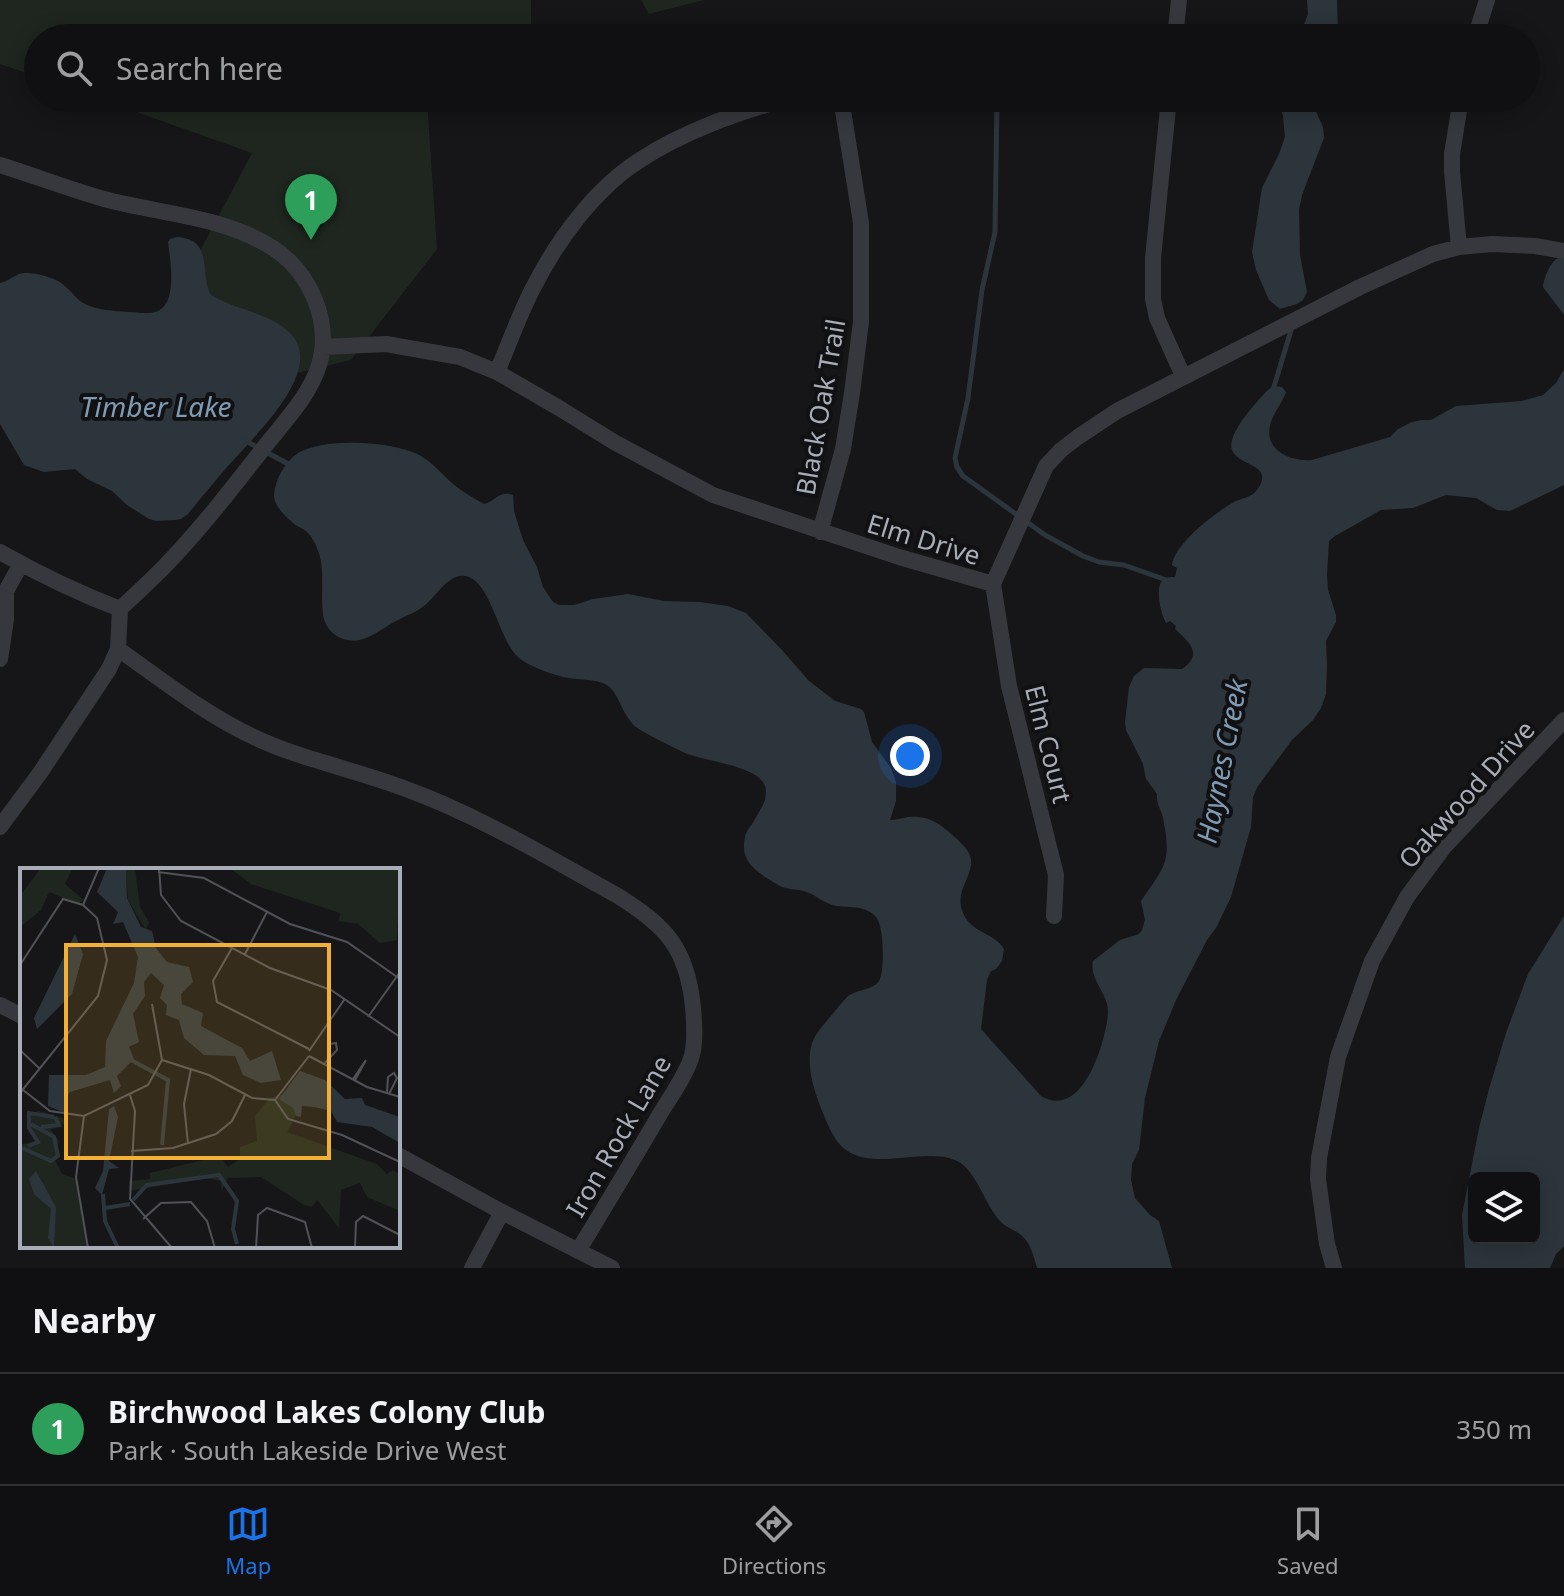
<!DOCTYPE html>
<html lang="en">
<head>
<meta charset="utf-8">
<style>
	:root { --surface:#101012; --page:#19191b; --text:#f1f3f6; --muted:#9c9d9f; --line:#303032; --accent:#1a73e8 }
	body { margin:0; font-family:"Noto Sans",sans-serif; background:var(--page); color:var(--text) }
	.controls { position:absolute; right:24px; bottom:24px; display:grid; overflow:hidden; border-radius:12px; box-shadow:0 4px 20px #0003 }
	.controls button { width:72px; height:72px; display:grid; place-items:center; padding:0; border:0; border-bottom:2px solid var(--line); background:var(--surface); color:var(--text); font:40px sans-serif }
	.you { position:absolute; left:910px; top:756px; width:28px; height:28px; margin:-20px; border:6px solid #fff; border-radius:50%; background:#1a73e8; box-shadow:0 0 0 12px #1a73e833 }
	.badge { display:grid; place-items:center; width:52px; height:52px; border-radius:50%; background:var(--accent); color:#fff; font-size:26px; font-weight:700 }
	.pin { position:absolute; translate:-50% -66px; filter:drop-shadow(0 2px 4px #0008) }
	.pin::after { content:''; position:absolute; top:42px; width:28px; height:24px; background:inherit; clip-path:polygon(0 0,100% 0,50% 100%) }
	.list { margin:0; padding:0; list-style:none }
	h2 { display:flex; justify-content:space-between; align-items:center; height:104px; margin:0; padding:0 32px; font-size:34px }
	h2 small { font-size:26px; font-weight:400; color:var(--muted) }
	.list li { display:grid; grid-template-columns:52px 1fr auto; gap:24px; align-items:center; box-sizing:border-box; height:112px; padding:0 32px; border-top:2px solid var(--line) }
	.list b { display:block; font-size:30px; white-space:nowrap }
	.list p { margin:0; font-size:26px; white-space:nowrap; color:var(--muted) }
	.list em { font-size:26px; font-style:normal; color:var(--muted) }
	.icon { flex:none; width:44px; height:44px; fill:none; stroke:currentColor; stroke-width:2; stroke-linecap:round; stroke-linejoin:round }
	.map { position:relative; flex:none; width:1564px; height:1268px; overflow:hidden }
	.search { position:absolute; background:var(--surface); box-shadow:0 4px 20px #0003; left:24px; right:24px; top:24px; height:88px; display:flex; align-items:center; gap:20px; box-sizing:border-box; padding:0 28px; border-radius:44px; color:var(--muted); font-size:30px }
	.sheet { height:216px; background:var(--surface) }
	nav { display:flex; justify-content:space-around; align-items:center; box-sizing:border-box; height:112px; border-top:2px solid var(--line); background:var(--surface); font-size:22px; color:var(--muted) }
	nav a { display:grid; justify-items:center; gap:4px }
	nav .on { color:var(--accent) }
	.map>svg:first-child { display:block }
	.green { fill:#1e261f }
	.water { fill:#2c353c; fill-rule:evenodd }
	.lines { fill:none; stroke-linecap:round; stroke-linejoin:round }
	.stream { stroke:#2c353c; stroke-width:5 }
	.minor { stroke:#37383d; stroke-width:16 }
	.labels { text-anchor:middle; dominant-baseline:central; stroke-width:8; stroke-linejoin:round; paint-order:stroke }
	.street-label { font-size:26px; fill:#a8adb8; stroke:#111113 }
	.water-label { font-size:28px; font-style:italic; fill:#7f9bb3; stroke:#111113 }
	.inset-river { fill:none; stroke:#2c353c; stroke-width:4 }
	.inset-road { fill:none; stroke:#505258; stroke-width:2 }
	.view { fill:#f2b134; fill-opacity:0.15; stroke:#f2b134; stroke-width:4 }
	.inset-edge { fill:none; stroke:#a8adb8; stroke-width:4 }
</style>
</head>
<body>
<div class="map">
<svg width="1564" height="1268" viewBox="0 0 1564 1268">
	<rect width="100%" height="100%" fill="#161618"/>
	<path class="green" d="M0 0H531V38H38V77L0 64Z
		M641 0H704L649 14Z
		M97 98H433L427 100 437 249 351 360 259 382 156 334 252 153Z"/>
	<path class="water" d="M1307 0H1337L1338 34 1336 38H1299L1308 14Z
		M1278 98H1310L1323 127 1324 138 1302 195 1299 210 1300 255 1307 292 1303 300 1297 304 1280 309 1269 300 1256 270 1252 252 1262 188 1279 154 1285 137 1283 116Z
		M177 237C215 239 199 276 211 295 235 310 268 312 289 332 329 369 251 439 228 466 214 482 201 498 188 514L181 519 175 520 156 521 149 519 127 505 112 491 87 479 75 469 44 472 24 465 0 424V283C11 281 15 272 28 273 40 274 58 278 67 288 74 294 77 300 85 304 97 310 114 311 128 312 137 312 149 315 158 311 178 302 170 259 168 242L170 239Z
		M1558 258 1564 259V315L1543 287C1544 278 1550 262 1558 258Z
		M1564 369V485L1510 511 1497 510 1476 498 1446 495 1413 508 1381 510 1335 536 1329 541 1327 575 1328 590 1336 615V622L1326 641 1327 665 1326 694 1321 708 1313 720 1292 740 1258 786 1253 797 1251 827 1231 897 1216 928 1207 940 1176 1000 1159 1041 1145 1098 1139 1150 1132 1164 1131 1180 1135 1198 1150 1215 1159 1221 1172 1268H1037C1033 1254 1030 1240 1017 1232 1012 1229 1006 1227 1001 1222 985 1206 976 1168 955 1160 918 1145 856 1181 832 1133 820 1107 799 1062 816 1035 820 1028 826 1022 831 1016 836 1010 841 1003 847 997 856 989 872 991 879 981 885 972 884 925 876 917 866 905 850 908 837 906 824 904 815 894 804 891 798 889 792 890 786 888 780 887 775 883 770 880 753 869 740 860 745 837 746 830 751 827 754 821 758 814 762 807 765 800 766 793 767 788 763 782 751 765 704 761 685 753 670 746 655 738 642 731 620 719 622 693 605 684 595 679 581 680 569 678 556 676 530 667 519 658 500 643 492 586 469 577 449 569 435 600 421 608 415 613 407 615 400 619 387 625 376 635 363 639 344 645 325 633 323 614 320 592 326 569 317 548 315 543 312 537 308 533 304 528 297 527 293 523 285 516 273 505 274 494 276 478 285 462 298 453 325 437 395 441 421 456 434 464 443 475 453 484 463 492 473 498 484 504 495 501 500 490 513 495L514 511 523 540 537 567 543 587 553 602 559 605H574L593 599 628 594 664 601 700 602 728 606 746 613 782 650 808 680 835 701 861 709 864 712 872 742 891 768 896 782V801L890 820C896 820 901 818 908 817 931 815 941 825 957 839 964 846 973 854 971 865 968 883 955 893 963 913 971 933 995 933 1004 949L1002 961 996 969 991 971 987 980 981 1029 1041 1096C1083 1121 1106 1041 1108 1013 1109 993 1089 981 1093 961L1120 940 1139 934 1142 930 1145 920 1141 901C1165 866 1172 862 1163 818 1161 809 1156 804 1157 794L1146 779 1143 764 1126 730 1125 722 1129 687 1134 676 1144 668 1182 669C1204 654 1189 642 1175 629L1176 626 1170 621 1166 623C1161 615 1155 589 1162 581 1165 577 1170 577 1175 577L1177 568 1172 565C1174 544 1217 511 1236 501 1243 498 1252 497 1257 490 1276 464 1239 467 1232 450 1226 434 1258 400 1269 389L1274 386 1282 387 1286 392C1282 403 1274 412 1271 422 1262 449 1289 462 1312 460L1390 437 1398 429 1412 422 1422 420H1431L1456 406 1522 401 1543 395 1556 383Z
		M1564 916V1246L1556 1254 1550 1268H1465L1462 1215 1479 1128 1489 1089 1506 1033 1528 974ZM1474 1178H1534V1238H1474Z"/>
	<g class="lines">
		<path class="stream" d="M997 98 995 232 982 290 968 398 955 458 957 467 963 476 1045 535 1083 556 1099 562 1124 565 1169 581
			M1273 390 1292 327
			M244 440 292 466"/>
		<path class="minor" d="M1049 38 1069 35 1148 38
			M1175 38 1179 0
			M1475 38 1487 0
			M1169 98 1153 258V299L1157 318 1183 376
			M0 165C35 176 69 189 104 199 160 214 223 216 273 248 310 272 332 322 319 365 310 395 285 421 266 445 233 487 201 529 164 567 150 581 135 595 120 609
			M1459 247 1452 172V154L1461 98
			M323 347 386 344 460 357 497 372 559 408 614 442 713 495 899 557 993 584 1046 466 1061 450 1078 437 1117 411 1360 287 1433 254 1459 247 1492 244 1535 246 1564 251
			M497 372C509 344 519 315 533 288 557 241 593 191 637 162 683 131 737 113 789 98
			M820 532 843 449 852 393 861 322V223L841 98
			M0 552C39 574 78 593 120 609
			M993 584 1009 686 1056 875 1054 916
			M118 649C162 680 206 715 256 738 303 760 357 770 406 789 480 816 549 858 618 896 666 926 687 948 693 1007 694 1022 696 1040 692 1055 688 1072 669 1099 660 1114 633 1160 606 1205 578 1251
			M0 659 6 620V591L21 564
			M0 827 40 773 109 669 118 649 120 609
			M0 1005 22 1016
			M398 1155 502 1212 612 1268
			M472 1268 502 1212
			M1334 1268 1327 1244 1318 1179 1319 1158 1338 1057 1372 961 1407 897 1444 847 1564 720"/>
	</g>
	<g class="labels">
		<g class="street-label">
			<text transform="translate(820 407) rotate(-80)">Black Oak Trail</text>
			<text transform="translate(924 539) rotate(17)">Elm Drive</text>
			<text transform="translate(1049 744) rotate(76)">Elm Court</text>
			<text transform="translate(1466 794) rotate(-48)">Oakwood Drive</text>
			<text transform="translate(618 1136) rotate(-60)">Iron Rock Lane</text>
		</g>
		<g class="water-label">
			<text x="156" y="406">Timber Lake</text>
			<text transform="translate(1221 761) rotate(-79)">Haynes Creek</text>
		</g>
	</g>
	<g transform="translate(20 868)">
		<rect width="380" height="380" fill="#161618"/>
		<path d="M21 0H53L45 16 64 32 57 36 29 24 21 42 0 59V28ZM115 0 120 39 129 54 126 62 108 32 106 1ZM380 0 377 72 360 75 338 56 319 53 320 45 231 16 210 0ZM265 226 283 234 267 264 357 296 367 306 373 302 380 307V343L347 329 340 315 321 322 319 360 297 332 292 339 284 337 241 309 208 310 202 322 200 313 187 310 109 323V313L130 311V305L200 288 208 299 220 291V279L237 273 235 248 250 230ZM19 243 43 250 45 255 31 262 39 273 35 292 42 306 56 311 68 380H0V277L15 273 6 247Z" fill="#1e261f"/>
		<path d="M87 0H106L107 30 121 59 132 63 136 80 147 94 169 99 173 114 161 126 162 136 183 145 181 158 222 180 230 193 252 183 261 212 241 215 223 207 215 188 184 187 164 170 159 152 146 147 147 137 140 130 144 117 131 105 124 114 125 128 113 146 119 174 109 179 114 191 97 208 101 218 94 225 90 212 50 224 44 231 48 246 28 238 29 207H66L85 199 86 173 114 115 118 89 103 54 93 56 98 44 77 24ZM55 66 63 86 52 126 17 161 14 150ZM280 203 305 212 325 231 342 230 345 237 380 249V275L352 259 317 254 311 243 294 239 282 238 281 249 276 248 273 240 259 231ZM94 238 98 249 89 293 99 300 89 301 82 327 75 320 83 303 89 241ZM16 303 36 339 34 380 28 370 31 341 14 326 9 311Z" fill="#2c353c"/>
		<path class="inset-river" d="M111 192 148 212 142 277M21 259 39 257 35 249M8 278 18 274 9 260V245L34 249M0 279 31 293 38 288 34 269 11 256M83 326 85 353 98 380M113 332 127 317 199 307 217 333 213 361 217 376M85 340 110 336"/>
		<path class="inset-road" d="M139 0 141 27 161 53 250 100 311 122 380 169M138 4 184 10 270 56 327 74 380 111M63 37 79 0M212 80 193 113 197 134 289 181M225 86 247 44M0 97 43 31 63 37 77 50 87 92 78 128 0 225M132 136 142 192M348 149 380 104M0 182 20 201M289 183 324 132M289 188 347 219 380 229M305 195 317 182 316 175 310 176 308 191M333 211 346 192 335 212M3 222 30 243 64 248 128 217 142 192 189 207 232 230 255 232M367 225 368 209 374 205 377 210 369 226M110 227 115 243 110 331 152 380M255 232 268 251 322 267 380 294M255 232 289 188M64 248 56 309 68 380M168 276 164 236 171 201M111 283 153 280 196 266 212 253 225 227M123 351 141 335 171 334 187 353 195 380M236 380 238 347 247 340 285 354 292 380M335 380 336 354 343 348 380 367"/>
		<path class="view" d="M46 77H309V290H46Z"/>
		<rect width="380" height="380" class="inset-edge"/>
	</g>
</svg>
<div class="controls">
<button><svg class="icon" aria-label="layers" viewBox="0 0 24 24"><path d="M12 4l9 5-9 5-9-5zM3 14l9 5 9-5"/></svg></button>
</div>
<div class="you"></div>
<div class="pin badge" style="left:311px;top:240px;background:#2e9e5b">1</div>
<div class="search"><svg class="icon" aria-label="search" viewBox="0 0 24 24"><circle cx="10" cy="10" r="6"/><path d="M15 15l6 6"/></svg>Search here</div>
</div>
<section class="sheet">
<h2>Nearby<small></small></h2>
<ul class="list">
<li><span class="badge" style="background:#2e9e5b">1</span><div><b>Birchwood Lakes Colony Club</b><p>Park · South Lakeside Drive West</p></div><em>350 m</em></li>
</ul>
</section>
<nav>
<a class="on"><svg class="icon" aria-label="map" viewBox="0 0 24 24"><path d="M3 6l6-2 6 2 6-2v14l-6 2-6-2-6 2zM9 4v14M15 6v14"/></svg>Map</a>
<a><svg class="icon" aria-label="directions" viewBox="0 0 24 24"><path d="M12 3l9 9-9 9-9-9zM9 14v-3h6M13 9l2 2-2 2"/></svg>Directions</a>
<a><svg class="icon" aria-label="saved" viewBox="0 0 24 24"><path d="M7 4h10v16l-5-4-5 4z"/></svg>Saved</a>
</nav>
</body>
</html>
